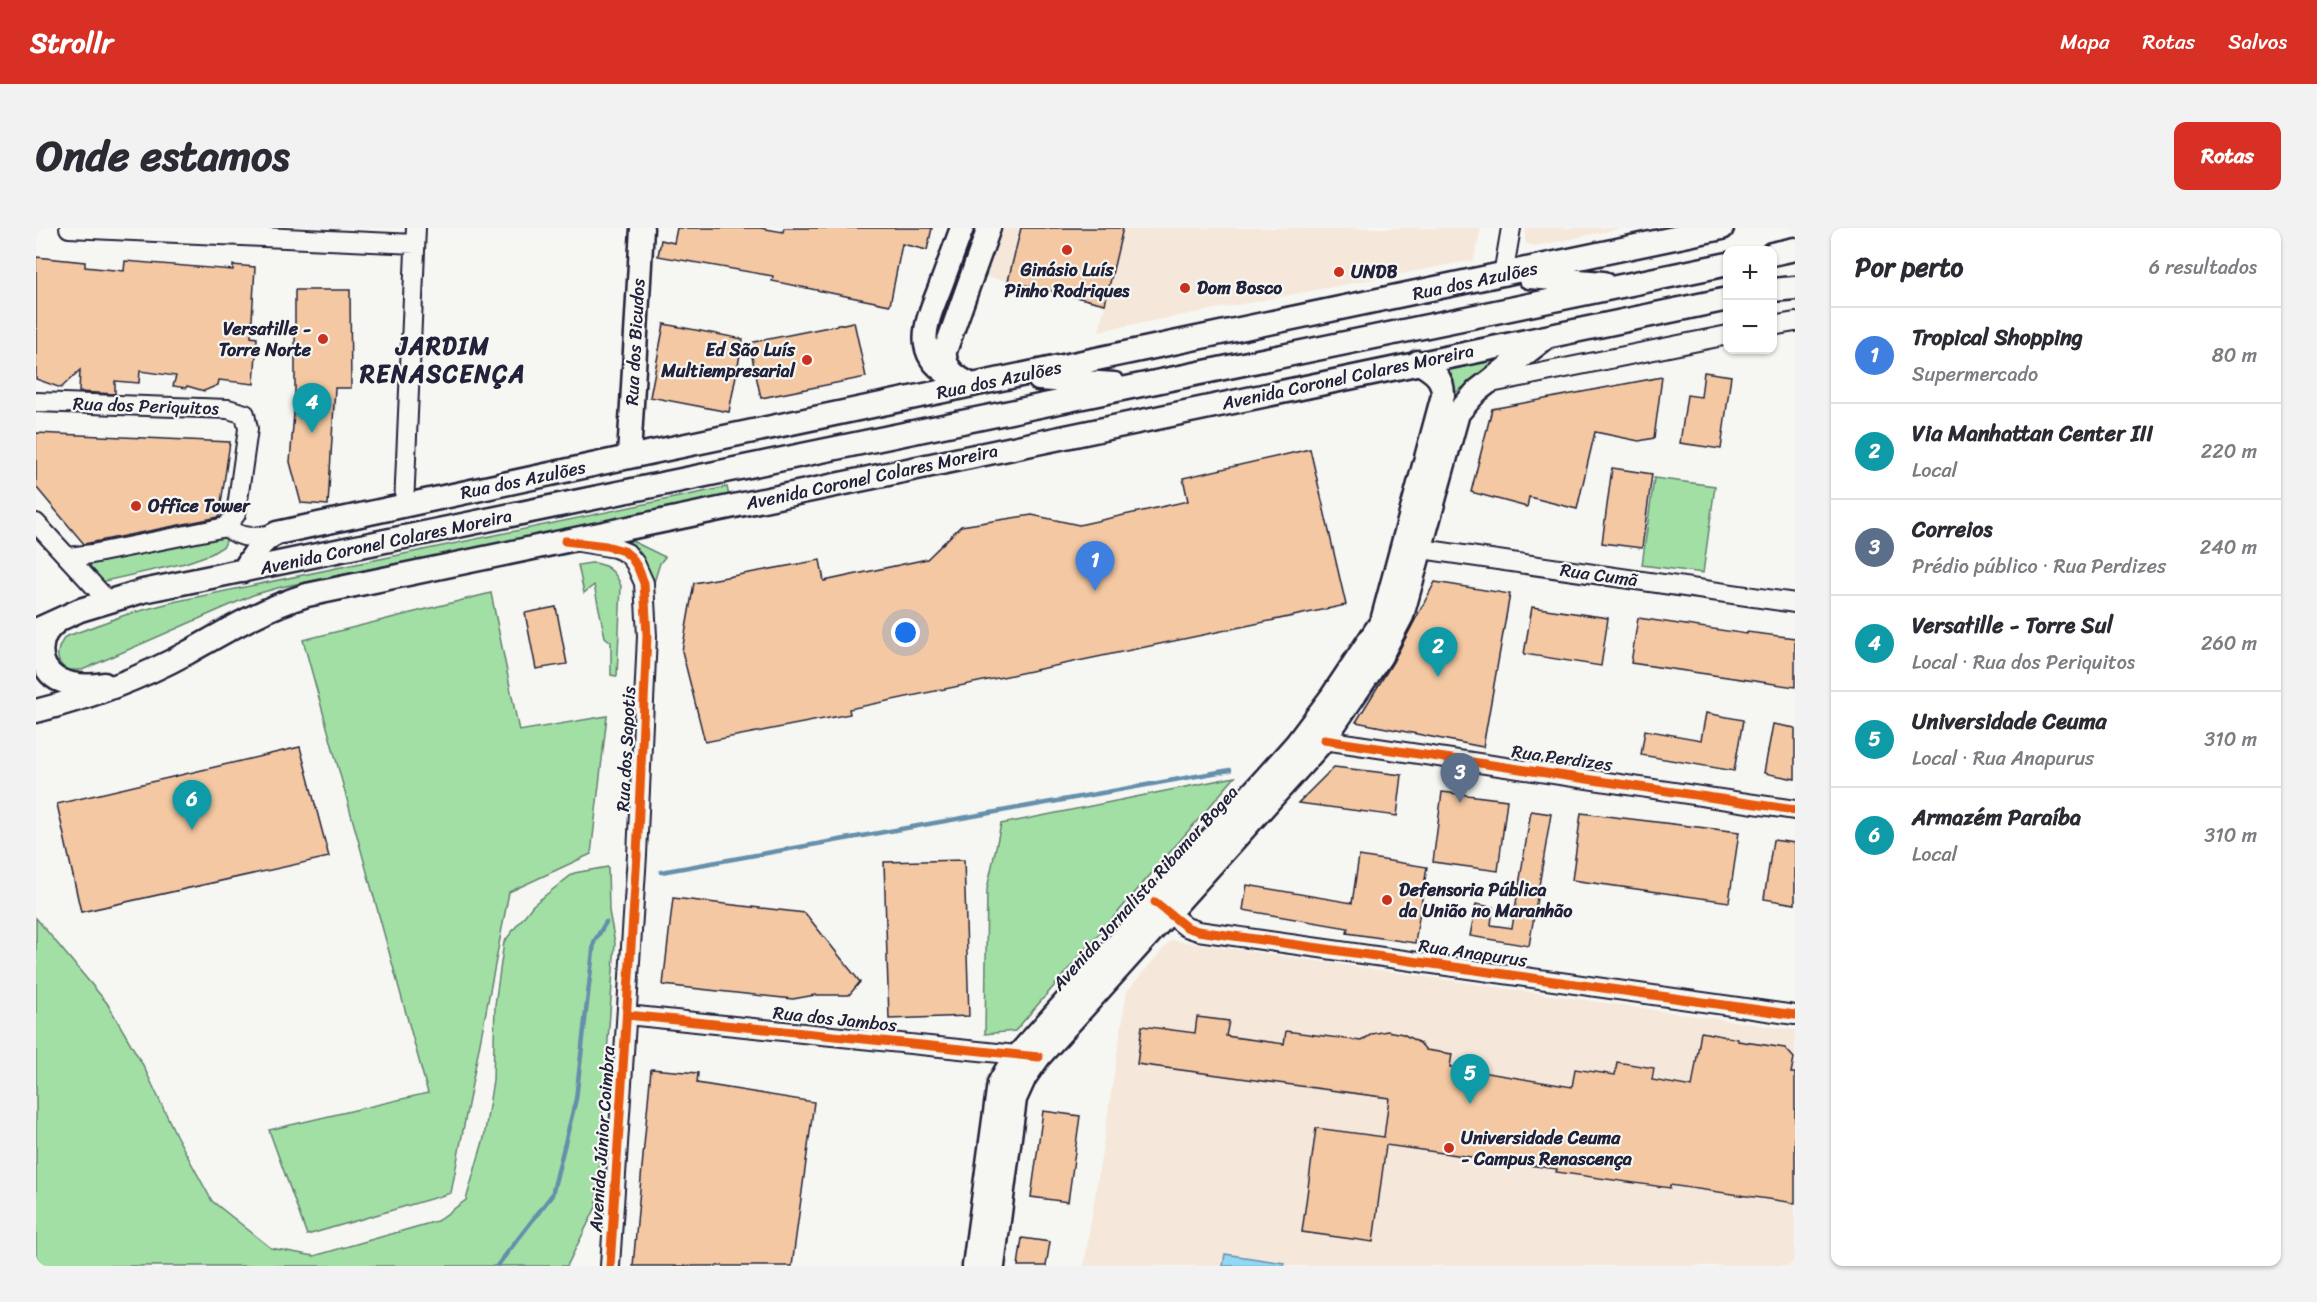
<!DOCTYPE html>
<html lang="pt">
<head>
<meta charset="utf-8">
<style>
	:root { --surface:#fff; --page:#f2f2f3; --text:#2b2b33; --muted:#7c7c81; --line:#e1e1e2; --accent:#d93025 }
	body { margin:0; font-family:Sriracha,sans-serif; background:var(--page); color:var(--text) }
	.controls { position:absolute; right:18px; top:18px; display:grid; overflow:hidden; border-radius:12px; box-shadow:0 2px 4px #0004 }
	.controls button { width:54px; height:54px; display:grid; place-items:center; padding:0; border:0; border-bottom:2px solid var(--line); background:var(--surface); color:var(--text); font:30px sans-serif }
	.you { position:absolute; left:870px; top:405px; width:21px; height:21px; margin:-15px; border:4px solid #fff; border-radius:50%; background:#1a73e8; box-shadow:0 0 0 9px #1a73e833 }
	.badge { display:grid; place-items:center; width:39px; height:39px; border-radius:50%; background:var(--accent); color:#fff; font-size:20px; font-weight:700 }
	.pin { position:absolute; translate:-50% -50px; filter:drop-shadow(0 2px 3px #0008) }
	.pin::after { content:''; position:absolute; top:32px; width:21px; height:18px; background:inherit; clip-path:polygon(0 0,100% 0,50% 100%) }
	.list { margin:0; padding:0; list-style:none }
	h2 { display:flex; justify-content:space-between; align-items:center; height:78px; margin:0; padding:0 24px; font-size:26px }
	h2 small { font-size:20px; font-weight:400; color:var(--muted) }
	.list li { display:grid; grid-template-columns:39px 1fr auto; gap:18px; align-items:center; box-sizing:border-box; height:96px; padding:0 24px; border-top:2px solid var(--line) }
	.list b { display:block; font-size:22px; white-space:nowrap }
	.list p { margin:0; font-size:20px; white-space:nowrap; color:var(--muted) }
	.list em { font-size:20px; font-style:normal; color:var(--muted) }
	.map { position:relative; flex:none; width:1759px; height:1038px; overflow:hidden; border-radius:12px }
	header { display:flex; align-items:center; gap:36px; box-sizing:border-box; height:84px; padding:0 30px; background:var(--accent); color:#fff }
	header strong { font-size:28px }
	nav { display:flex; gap:33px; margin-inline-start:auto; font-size:21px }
	.intro { display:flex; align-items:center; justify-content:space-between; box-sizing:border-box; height:144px; padding:0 36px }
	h1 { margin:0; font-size:42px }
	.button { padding:15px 27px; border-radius:12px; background:var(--accent); color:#fff; font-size:21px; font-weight:700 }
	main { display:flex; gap:36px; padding:0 36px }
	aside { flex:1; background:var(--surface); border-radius:12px; box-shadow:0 2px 4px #0004 }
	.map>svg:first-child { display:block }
	.built { fill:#f5e8da }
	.green { fill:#a2dfa5; stroke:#628070; stroke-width:1.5 }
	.water { fill:#92d8f4; stroke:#658faa; stroke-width:1.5 }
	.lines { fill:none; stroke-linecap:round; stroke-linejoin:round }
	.stream { stroke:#658faa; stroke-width:4.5 }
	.building { fill:#f3c8a2; stroke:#22223b; stroke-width:1.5 }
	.minor-casing { stroke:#22223b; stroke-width:22 }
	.major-casing { stroke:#22223b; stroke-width:27 }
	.minor { stroke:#f6f6f2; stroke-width:18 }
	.major { stroke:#f6f6f2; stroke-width:22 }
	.cycleway-casing { stroke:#f6f6f2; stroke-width:13 }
	.cycleway { stroke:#e8590c; stroke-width:9 }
	.poi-dot { fill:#c8321e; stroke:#f6f6f2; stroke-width:2 }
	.labels { text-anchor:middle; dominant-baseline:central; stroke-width:4.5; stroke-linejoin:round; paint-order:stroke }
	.poi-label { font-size:18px; font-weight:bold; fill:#22223b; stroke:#f6f6f2; text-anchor:start }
	.street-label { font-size:18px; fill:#22223b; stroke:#f6f6f2 }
	.district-label { font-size:24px; font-weight:bold; letter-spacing:1.5px; fill:#22223b; stroke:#f6f6f2 }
</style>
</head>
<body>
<header>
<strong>Strollr</strong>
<nav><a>Mapa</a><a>Rotas</a><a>Salvos</a></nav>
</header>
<div class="intro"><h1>Onde estamos</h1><a class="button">Rotas</a></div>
<main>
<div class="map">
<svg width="1759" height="1038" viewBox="0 0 1759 1038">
	<rect width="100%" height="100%" fill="#f6f6f2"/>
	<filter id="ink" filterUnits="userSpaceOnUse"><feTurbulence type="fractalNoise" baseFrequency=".0167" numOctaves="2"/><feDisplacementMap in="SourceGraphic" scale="12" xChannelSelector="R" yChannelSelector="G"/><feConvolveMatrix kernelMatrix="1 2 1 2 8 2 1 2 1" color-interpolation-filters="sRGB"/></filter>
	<g filter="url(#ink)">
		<path class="built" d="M963 0H985L972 53 945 48Z
			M1087 0H1445L1438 32 1063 103Z
			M1490 0H1588L1499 18 1491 16 1489 12Z
			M1135 712 1759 802V1038H1048L1091 763Z"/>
		<path class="green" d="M1477 123 1419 165 1411 179 1406 139Z
			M1618 250 1679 258 1667 345 1606 337Z
			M504 254 488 264 260 314 269 306Z
			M691 259 693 268 245 359 217 367 46 442H31C17 433 21 420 29 409L89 387 137 374Z
			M180 302 191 311 188 318 175 326 149 335 60 355 52 341 55 333Z
			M592 311 629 329 624 335 615 364 588 316Z
			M555 335C571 335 580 344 585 358L581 448 575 447V414L569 409 558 357 548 365 542 337Z
			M455 365 483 503 571 488 555 626 473 664 415 965 271 1007 233 902 392 865 267 412Z
			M1199 549 979 803 949 806 951 661 965 596Z
			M572 639 573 683 579 715 560 979 531 1038H0V690L71 775 107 837 140 907 176 973 235 1020 278 1028 401 993 430 972 448 910 457 852 459 777 468 714 497 677 538 645Z"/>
		<path class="water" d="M1189 1026 1248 1035V1038H1187Z"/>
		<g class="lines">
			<path class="stream" d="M625 644 1194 542
				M461 1038 516 967 540 871 558 714 570 694"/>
		</g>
		<path class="building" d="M641 0H724L747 4 748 0H896L891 22 866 16 854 77 736 53 737 48 622 28 625 12 638 15Z
			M985 0H1087L1069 76 972 53Z
			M0 29 49 34V39L88 43 89 33 197 42V37L219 39 215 109 221 110 218 156 183 152 182 157 168 163 151 158 150 160 137 158 140 148 104 143 103 155 79 153V166L43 164 44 142 25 160 0 151Z
			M259 62H314L315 160H299L292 277 265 275 254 234 259 173Z
			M818 94 830 149 725 170 713 115Z
			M628 96 707 111 693 184 614 169Z
			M1668 144 1695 148 1685 221 1644 215 1651 167 1665 169Z
			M1626 149 1618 210 1603 213 1559 204 1541 281 1493 269 1491 279 1435 264 1456 181Z
			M0 205 194 214 183 289 48 316 0 259Z
			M1274 221 1310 377 813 481 814 486 669 514 646 423 658 355 784 332 788 353 891 331 925 298 996 287 1043 297 1152 273 1147 250Z
			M1576 240 1616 246 1606 320 1566 315Z
			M1399 354 1474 366 1447 519 1320 494 1357 434Z
			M520 379 531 436 500 441 489 385Z
			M1496 379 1572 390 1565 438 1488 426Z
			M1602 390 1711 406V404L1759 410V459L1595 435Z
			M1670 485 1707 492 1698 543 1605 527 1609 502 1665 512Z
			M1737 496 1759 500V551L1728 545Z
			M264 519 293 629 45 684 21 576Z
			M1298 539 1366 547 1361 588 1262 575Z
			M1406 564 1471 572 1462 643 1397 634Z
			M1495 583 1515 586 1493 718 1434 708 1440 676 1457 679 1455 697 1476 700Z
			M1545 585 1703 604 1693 674 1536 652Z
			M1737 612 1759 615V676L1728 671Z
			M1323 628 1391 639 1379 715 1311 705 1312 700 1207 682 1211 657 1316 675Z
			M928 632 933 788 853 791 848 634Z
			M637 670 769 685 824 754 813 767H779L757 771 627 757Z
			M1161 789 1193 793 1190 808 1248 816 1250 803 1325 813 1336 806 1351 803 1367 806 1384 815 1390 822 1416 826 1414 839 1536 859 1539 841 1579 847 1581 834 1618 840 1616 852 1656 859 1665 804 1702 811V813L1749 820 1758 830 1755 845H1759V975L1634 957V960L1520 944 1521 941 1350 917 1337 1014 1266 1004 1280 900 1348 909 1353 870 1101 836 1106 798 1159 805Z
			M615 841 662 845 661 855 778 874 756 1038H597Z
			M1007 883 1044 888 1032 974 995 969Z
			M986 1010 1014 1014 1010 1038H982Z"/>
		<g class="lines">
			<defs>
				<path id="minor" d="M33 0 379 16
					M1467 47 1475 0
					M1736 98 1759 94
					M1450 156 1692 107
					M0 174 192 181 209 186 212 201 200 286 190 299
					M368 278 380 0
					M0 295 71 372
					M543 314 579 320 591 325 599 335 608 355 611 408 601 627 574 1038
					M1372 319 1759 375
					M33 329 56 326 190 299C207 313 221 309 241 305
					M1288 512 1759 582
					M1124 678 1150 699 1162 703 1759 787
					M591 787 992 828"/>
				<path id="major" d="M1736 26 1759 21
					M1493 49 1567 55
					M1736 62 1759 60
					M914 147C874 124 892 91 905 57 912 38 919 19 926 0
					M1003 151 1078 156
					M937 157C922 151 907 141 909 123L953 0
					M593 229 606 0
					M207 343C217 328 224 313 241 305L593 229 1686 0
					M22 393C0 407 0 438 21 451 36 458 52 459 68 456
					M0 402 44 382 107 363 1692 36
					M0 483C52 470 103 451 151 425 190 403 228 380 271 367L1692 71
					M938 1038 963 855 974 836 1260 516 1296 468 1346 393 1407 167C1407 148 1396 143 1382 134
					M957 1038 979 871 989 849 1003 829 1288 512 1345 428 1366 388 1422 185 1441 163 1508 111"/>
			</defs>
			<use href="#minor" class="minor-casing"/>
			<use href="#major" class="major-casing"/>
			<use href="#minor" class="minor"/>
			<use href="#major" class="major"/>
			<defs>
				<path id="cycleway" d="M529 313 570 318 588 323 595 329 602 340 608 355 611 408 601 627 574 1038
					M1288 512 1759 582
					M1119 674 1150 699 1162 703 1759 787
					M591 787 1003 829"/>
			</defs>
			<use href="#cycleway" class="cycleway-casing"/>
			<use href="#cycleway" class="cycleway"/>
		</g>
	</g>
	<g class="poi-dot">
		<circle cx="1031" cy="22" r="6"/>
		<circle cx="1303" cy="44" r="6"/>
		<circle cx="1149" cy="60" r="6"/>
		<circle cx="287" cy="111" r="6"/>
		<circle cx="771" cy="132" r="6"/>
		<circle cx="100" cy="278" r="6"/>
		<circle cx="1351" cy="672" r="6"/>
		<circle cx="1413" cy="920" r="6"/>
	</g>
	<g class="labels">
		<g class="poi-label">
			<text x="1031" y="42" text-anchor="middle">Ginásio Luís<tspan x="1031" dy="21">Pinho Rodriques</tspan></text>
			<text x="1315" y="44">UNDB</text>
			<text x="1161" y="60">Dom Bosco</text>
			<text x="275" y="101" text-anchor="end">Versatille -<tspan x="275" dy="21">Torre Norte</tspan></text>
			<text x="759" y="122" text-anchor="end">Ed São Luís<tspan x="759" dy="21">Multiempresarial</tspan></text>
			<text x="112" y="278">Office Tower</text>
			<text x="1363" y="662">Defensoria Pública<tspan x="1363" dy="21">da União no Maranhão</tspan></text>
			<text x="1425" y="910">Universidade Ceuma<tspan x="1425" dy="21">- Campus Renascença</tspan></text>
		</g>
		<g class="street-label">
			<text transform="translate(1439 53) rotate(-12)">Rua dos Azulões</text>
			<text transform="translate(599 114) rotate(-87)">Rua dos Bicudos</text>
			<text transform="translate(1312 149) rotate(-12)">Avenida Coronel Colares Moreira</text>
			<text transform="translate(963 152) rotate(-12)">Rua dos Azulões</text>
			<text transform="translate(110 178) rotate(2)">Rua dos Periquitos</text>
			<text transform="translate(836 249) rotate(-12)">Avenida Coronel Colares Moreira</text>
			<text transform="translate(487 252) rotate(-12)">Rua dos Azulões</text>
			<text transform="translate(350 314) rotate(-12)">Avenida Coronel Colares Moreira</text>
			<text transform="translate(1563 347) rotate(8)">Rua Cumã</text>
			<text transform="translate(590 521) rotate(-87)">Rua dos Sapotis</text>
			<text transform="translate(1526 530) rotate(8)">Rua Perdizes</text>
			<text transform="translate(1109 660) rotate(-48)">Avenida Jornalista Ribamar Bogea</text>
			<text transform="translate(1437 725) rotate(8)">Rua Anapurus</text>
			<text transform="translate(799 791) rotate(6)">Rua dos Jambos</text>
			<text transform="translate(566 911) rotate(-86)">Avenida Júnior Coimbra</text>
		</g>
		<g class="district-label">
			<text x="407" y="118">JARDIM<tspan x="407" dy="28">RENASCENÇA</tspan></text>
		</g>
	</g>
</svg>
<div class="controls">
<button>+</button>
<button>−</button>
</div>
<div class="you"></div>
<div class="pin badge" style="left:1059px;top:363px;background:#3f7fe0">1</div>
<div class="pin badge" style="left:1402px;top:449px;background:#0f9aa8">2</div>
<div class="pin badge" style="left:1424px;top:575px;background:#5c6f8a">3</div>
<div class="pin badge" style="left:276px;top:205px;background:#0f9aa8">4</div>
<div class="pin badge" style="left:1434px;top:876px;background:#0f9aa8">5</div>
<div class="pin badge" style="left:156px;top:602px;background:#0f9aa8">6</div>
</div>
<aside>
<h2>Por perto<small>6 resultados</small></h2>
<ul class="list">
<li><span class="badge" style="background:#3f7fe0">1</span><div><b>Tropical Shopping</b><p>Supermercado</p></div><em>80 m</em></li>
<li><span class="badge" style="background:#0f9aa8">2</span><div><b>Via Manhattan Center III</b><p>Local</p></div><em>220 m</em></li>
<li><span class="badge" style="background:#5c6f8a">3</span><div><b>Correios</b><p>Prédio público · Rua Perdizes</p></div><em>240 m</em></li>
<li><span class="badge" style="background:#0f9aa8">4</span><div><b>Versatille - Torre Sul</b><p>Local · Rua dos Periquitos</p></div><em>260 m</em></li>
<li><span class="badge" style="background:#0f9aa8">5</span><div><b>Universidade Ceuma</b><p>Local · Rua Anapurus</p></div><em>310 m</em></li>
<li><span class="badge" style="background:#0f9aa8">6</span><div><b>Armazém Paraíba</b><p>Local</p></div><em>310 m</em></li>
</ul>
</aside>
</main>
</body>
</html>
